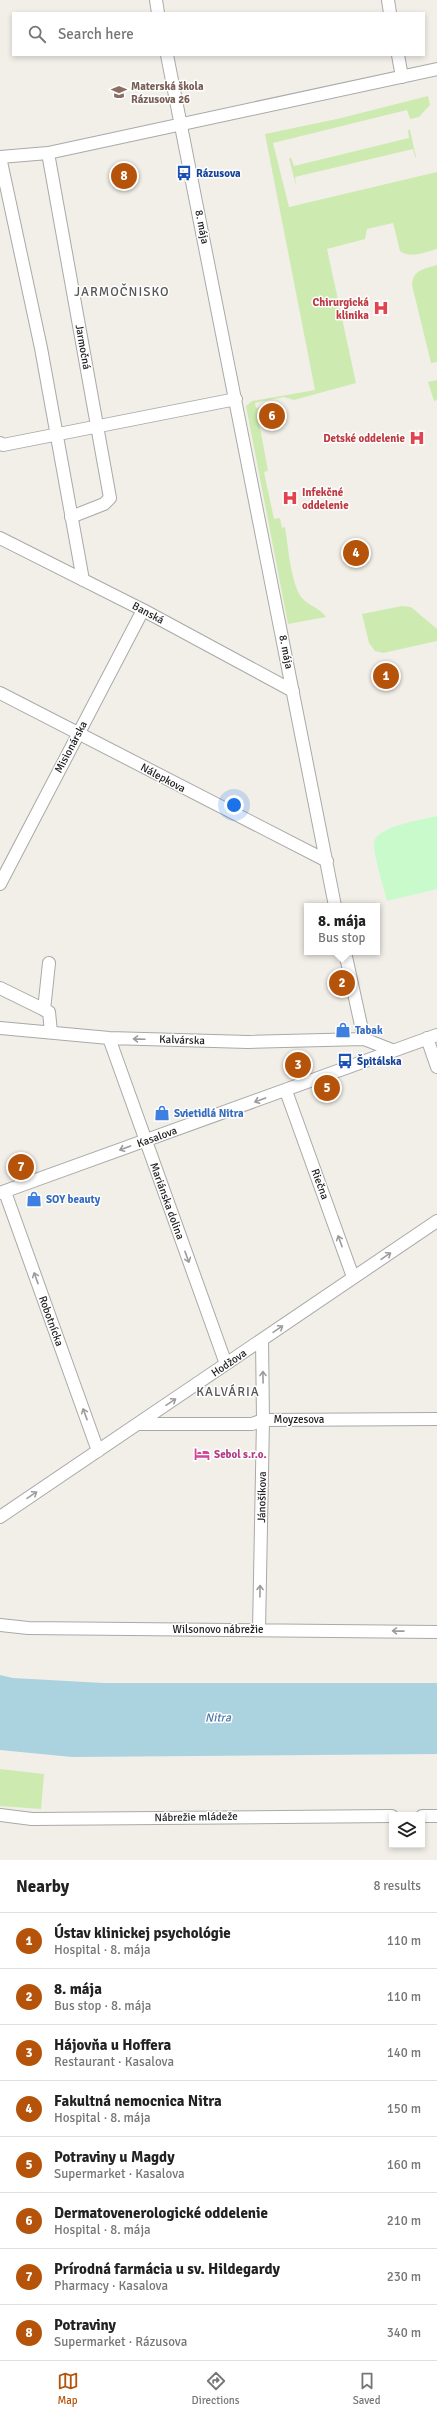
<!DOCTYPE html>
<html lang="en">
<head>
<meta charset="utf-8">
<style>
	:root { --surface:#fff; --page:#f2f2f2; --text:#222; --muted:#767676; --line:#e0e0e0; --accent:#b45309 }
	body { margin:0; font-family:Signika,sans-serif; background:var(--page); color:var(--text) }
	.controls { position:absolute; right:12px; bottom:12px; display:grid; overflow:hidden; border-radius:0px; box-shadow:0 2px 6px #0003 }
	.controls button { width:36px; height:36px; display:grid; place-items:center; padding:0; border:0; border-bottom:1px solid var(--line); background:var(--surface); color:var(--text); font:20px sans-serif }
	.you { position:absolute; left:234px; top:805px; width:14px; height:14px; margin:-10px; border:3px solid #fff; border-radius:50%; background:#1a73e8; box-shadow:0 0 0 6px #1a73e833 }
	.badge { display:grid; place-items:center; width:26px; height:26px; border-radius:50%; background:var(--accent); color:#fff; font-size:13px; font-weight:700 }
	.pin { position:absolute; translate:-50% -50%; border:2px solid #fff; box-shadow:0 1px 4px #0006 }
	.popup { position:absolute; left:304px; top:903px; width:76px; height:52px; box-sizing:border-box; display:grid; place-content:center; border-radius:0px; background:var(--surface); filter:drop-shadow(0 1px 3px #0005); font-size:13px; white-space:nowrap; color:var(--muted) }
	.popup b { font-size:15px; color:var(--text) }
	.popup::after { content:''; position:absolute; left:50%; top:100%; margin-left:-8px; border:8px solid transparent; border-top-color:var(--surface) }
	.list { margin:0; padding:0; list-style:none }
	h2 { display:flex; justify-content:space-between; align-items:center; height:52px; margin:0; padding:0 16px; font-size:17px }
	h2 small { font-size:13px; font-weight:400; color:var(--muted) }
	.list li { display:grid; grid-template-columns:26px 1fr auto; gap:12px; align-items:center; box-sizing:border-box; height:56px; padding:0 16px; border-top:1px solid var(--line) }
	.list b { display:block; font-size:15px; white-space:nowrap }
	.list p { margin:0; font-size:13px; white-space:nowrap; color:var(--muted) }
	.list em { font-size:13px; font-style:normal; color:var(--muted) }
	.icon { flex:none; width:22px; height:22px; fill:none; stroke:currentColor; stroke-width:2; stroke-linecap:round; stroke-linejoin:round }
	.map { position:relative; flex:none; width:437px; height:1860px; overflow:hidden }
	.search { position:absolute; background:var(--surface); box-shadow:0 2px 6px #0003; left:12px; right:12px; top:12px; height:44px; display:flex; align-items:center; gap:10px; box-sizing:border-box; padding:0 14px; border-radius:0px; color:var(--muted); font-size:15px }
	.sheet { height:500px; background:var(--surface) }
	nav { display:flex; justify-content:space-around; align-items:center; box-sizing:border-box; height:56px; border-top:1px solid var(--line); background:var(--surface); font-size:11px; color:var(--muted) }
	nav a { display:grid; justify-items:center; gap:2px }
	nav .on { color:var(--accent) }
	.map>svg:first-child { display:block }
	.grass { fill:#cdebb0 }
	.park { fill:#c8facc }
	.water { fill:#aad3df }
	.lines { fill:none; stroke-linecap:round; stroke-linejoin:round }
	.street-casing { stroke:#a9a9a9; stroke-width:14 }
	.street { stroke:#fff; stroke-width:12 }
	.oneway { stroke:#9c9c9c }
	.labels { text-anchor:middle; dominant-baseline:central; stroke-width:3; stroke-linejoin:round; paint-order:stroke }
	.education-label { font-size:11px; font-weight:bold; fill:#785e54; stroke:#fff; text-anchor:start }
	.transit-label { font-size:11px; font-weight:bold; fill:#164399; stroke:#fff; text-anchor:start }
	.street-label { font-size:11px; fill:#222; stroke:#fff }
	.health-label { font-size:11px; font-weight:bold; fill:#be3a42; stroke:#fff; text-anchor:end }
	.shop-label { font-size:11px; font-weight:bold; fill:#366cbe; stroke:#fff; text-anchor:start }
	.hotel-label { font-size:11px; font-weight:bold; fill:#b23c85; stroke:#fff; text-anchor:start }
	.water-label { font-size:12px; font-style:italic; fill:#4a7aab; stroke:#fff }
	.quarter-label { font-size:13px; letter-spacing:1px; fill:#555; stroke:#fff }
</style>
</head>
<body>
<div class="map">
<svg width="437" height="1860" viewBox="0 0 437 1860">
	<rect width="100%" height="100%" fill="#f2efe9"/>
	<path class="grass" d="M428 96 430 105 419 117 410 119 407 110 273 143 289 207 437 172V249C426 252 410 259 400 251L393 223 367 229 365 239 327 249 356 383 294 400 284 397 255 403 256 408 265 406V409L257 411 268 471 264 472 274 519 280 518 282 528 285 527C288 544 291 589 304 600 311 607 320 608 326 617L288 624 246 406 252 401 315 390 265 134 337 119Z
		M408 130H410L416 157H415L413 149 295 177 296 186 289 158H291L294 166 409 138Z
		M437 265V362L431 363 412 285C413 270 423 269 437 265Z
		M437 380V400L434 401 428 382Z
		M402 606 411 607 437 629V641L383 653 375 651 369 643 362 614Z
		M0 1769 44 1774 41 1809 0 1806Z"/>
	<path class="park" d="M437 816V889L387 901C384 888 373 854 374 843 376 826 422 820 437 816Z"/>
	<path class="water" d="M0 1675 13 1678 103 1683H437V1754L72 1757 0 1750Z"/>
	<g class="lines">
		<defs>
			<path id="street" d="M156 0 158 13
				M388 0 390 13
				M167 55 335 906
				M398 55 402 77
				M48 153 110 498 104 504 71 517
				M0 157 48 153 437 69
				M0 157 41 348 83 580
				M0 443 3 445 236 399
				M0 538 143 610 293 691
				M0 693 327 861
				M0 884 143 610
				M345 952 364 1039
				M0 988 49 1012 51 1032
				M44 1010 49 963
				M0 1028 109 1038 248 1042 364 1039 392 1050
				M109 1038 226 1364
				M427 1038 437 1067
				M286 1091 353 1277
				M5 1192 98 1451
				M0 1193 437 1035
				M138 1424H252L263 1420 437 1419
				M0 1517 437 1221
				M0 1625 28 1628 437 1632
				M259 1630 263 1420 262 1340
				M0 1815 32 1819 392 1816
				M422 1816H437"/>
		</defs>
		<use href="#street" class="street-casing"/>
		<use href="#street" class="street"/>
	</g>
	<defs><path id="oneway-shaft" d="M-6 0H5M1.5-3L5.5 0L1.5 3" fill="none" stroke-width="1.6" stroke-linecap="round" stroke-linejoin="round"/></defs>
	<g class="oneway">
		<use href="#oneway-shaft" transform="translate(139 1039) rotate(-178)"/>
		<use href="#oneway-shaft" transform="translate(260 1100) rotate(160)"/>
		<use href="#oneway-shaft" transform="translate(125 1148) rotate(160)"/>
		<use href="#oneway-shaft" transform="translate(340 1241) rotate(-110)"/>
		<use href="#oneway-shaft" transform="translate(386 1256) rotate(-34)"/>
		<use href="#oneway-shaft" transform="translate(187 1257) rotate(70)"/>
		<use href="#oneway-shaft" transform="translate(36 1278) rotate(-110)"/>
		<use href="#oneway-shaft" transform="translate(278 1329) rotate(-34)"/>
		<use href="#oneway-shaft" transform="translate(263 1377) rotate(-91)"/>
		<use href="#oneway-shaft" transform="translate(171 1402) rotate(-34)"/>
		<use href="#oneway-shaft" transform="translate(85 1414) rotate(-110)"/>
		<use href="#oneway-shaft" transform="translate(32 1495) rotate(-34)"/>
		<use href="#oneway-shaft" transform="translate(260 1591) rotate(-89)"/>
		<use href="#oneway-shaft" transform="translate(398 1631) rotate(-179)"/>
	</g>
	<defs>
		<symbol id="school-bare" viewBox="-9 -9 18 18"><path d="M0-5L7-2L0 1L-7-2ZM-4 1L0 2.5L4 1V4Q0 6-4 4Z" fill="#8d6e63" stroke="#fff" stroke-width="2.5" paint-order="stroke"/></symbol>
		<symbol id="bus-bare" viewBox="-9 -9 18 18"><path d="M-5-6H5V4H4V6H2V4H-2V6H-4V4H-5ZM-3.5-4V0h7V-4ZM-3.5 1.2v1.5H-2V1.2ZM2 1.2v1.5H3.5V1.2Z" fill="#1a4fb4" stroke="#fff" stroke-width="2.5" paint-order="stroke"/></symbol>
		<symbol id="hospital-bare" viewBox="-9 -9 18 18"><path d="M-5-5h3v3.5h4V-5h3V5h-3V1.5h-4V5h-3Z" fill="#e0444e" stroke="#fff" stroke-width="2.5" paint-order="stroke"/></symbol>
		<symbol id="shop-bare" viewBox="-9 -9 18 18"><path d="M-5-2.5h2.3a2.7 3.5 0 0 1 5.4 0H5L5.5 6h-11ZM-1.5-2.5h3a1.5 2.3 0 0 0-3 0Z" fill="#3f7fe0" stroke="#fff" stroke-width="2.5" paint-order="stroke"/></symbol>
		<symbol id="hotel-bare" viewBox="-9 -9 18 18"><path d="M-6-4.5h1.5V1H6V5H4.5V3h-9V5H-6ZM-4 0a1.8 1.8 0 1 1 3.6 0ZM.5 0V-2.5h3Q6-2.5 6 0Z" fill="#d1479c" stroke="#fff" stroke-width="2.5" paint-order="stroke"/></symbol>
	</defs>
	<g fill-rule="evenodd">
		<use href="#school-bare" x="108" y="81" width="22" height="22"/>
		<use href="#bus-bare" x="173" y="162" width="22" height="22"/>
		<use href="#hospital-bare" x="370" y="297" width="22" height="22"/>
		<use href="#hospital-bare" x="406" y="427" width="22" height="22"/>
		<use href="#hospital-bare" x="279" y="487" width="22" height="22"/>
		<use href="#shop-bare" x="332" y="1019" width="22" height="22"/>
		<use href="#bus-bare" x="334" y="1050" width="22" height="22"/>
		<use href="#shop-bare" x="151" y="1102" width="22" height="22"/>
		<use href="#shop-bare" x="23" y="1188" width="22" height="22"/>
		<use href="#hotel-bare" x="191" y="1443" width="22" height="22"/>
	</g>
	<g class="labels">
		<g class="education-label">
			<text x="131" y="86">Materská škola<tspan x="131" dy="13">Rázusova 26</tspan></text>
		</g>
		<g class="transit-label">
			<text x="196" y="173">Rázusova</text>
			<text x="357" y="1061">Špitálska</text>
		</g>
		<g class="street-label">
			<text transform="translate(202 227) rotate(79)">8. mája</text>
			<text transform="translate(83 347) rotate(80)">Jarmočná</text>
			<text transform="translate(148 613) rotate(28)">Banská</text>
			<text transform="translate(286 652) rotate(79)">8. mája</text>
			<text transform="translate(71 747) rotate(-62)">Misionárska</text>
			<text transform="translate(163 778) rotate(28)">Nálepkova</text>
			<text transform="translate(182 1040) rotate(2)">Kalvárska</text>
			<text transform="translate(157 1137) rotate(-20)">Kasalova</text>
			<text transform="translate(320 1184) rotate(70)">Riečna</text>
			<text transform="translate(167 1201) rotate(70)">Mariánska dolina</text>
			<text transform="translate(51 1321) rotate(70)">Robotnícka</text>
			<text transform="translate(229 1363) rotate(-34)">Hodžova</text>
			<text x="299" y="1419">Moyzesova</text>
			<text transform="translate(262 1497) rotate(-89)">Jánošíkova</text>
			<text x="218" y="1629">Wilsonovo nábrežie</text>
			<text transform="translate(196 1817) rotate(-1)">Nábrežie mládeže</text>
		</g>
		<g class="health-label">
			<text x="369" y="302">Chirurgická<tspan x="369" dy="13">klinika</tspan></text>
			<text x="405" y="438">Detské oddelenie</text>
			<text x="302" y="492" text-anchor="start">Infekčné<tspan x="302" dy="13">oddelenie</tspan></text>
		</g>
		<g class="shop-label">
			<text x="355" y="1030">Tabak</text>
			<text x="174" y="1113">Svietidlá Nitra</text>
			<text x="46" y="1199">SOY beauty</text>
		</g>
		<g class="hotel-label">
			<text x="214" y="1454">Sebol s.r.o.</text>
		</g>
		<g class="water-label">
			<text transform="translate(218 1718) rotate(-1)">Nitra</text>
		</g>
		<g class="quarter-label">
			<text x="122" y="292">JARMOČNISKO</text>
			<text x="228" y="1392">KALVÁRIA</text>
		</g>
	</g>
</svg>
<div class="controls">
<button><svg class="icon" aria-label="layers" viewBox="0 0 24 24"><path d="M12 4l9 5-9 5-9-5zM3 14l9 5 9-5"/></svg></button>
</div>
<div class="you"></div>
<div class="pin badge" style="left:386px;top:676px">1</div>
<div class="pin badge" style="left:342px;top:983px">2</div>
<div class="popup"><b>8. mája</b>Bus stop</div>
<div class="pin badge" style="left:298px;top:1065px">3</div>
<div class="pin badge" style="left:356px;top:553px">4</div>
<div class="pin badge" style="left:327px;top:1088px">5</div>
<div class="pin badge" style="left:272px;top:416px">6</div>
<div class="pin badge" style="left:21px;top:1167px">7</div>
<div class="pin badge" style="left:124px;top:176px">8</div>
<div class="search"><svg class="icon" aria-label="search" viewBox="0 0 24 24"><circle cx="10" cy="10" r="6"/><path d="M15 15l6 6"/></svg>Search here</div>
</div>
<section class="sheet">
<h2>Nearby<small>8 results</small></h2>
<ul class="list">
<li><span class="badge">1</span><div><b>Ústav klinickej psychológie</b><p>Hospital · 8. mája</p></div><em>110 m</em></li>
<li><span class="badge">2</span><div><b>8. mája</b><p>Bus stop · 8. mája</p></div><em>110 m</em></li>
<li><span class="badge">3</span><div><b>Hájovňa u Hoffera</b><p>Restaurant · Kasalova</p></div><em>140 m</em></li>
<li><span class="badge">4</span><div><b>Fakultná nemocnica Nitra</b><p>Hospital · 8. mája</p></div><em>150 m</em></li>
<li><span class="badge">5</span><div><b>Potraviny u Magdy</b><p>Supermarket · Kasalova</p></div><em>160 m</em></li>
<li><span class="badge">6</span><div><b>Dermatovenerologické oddelenie</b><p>Hospital · 8. mája</p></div><em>210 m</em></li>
<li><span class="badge">7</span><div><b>Prírodná farmácia u sv. Hildegardy</b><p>Pharmacy · Kasalova</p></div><em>230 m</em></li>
<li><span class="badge">8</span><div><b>Potraviny</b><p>Supermarket · Rázusova</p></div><em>340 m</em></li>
</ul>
</section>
<nav>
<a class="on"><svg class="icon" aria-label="map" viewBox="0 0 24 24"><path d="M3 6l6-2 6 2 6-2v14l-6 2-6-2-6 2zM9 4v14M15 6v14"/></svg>Map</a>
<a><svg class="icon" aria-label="directions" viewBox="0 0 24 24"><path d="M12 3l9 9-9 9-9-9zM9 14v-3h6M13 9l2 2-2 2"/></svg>Directions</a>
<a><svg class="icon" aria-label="saved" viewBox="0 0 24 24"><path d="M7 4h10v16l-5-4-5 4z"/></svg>Saved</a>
</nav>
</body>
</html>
